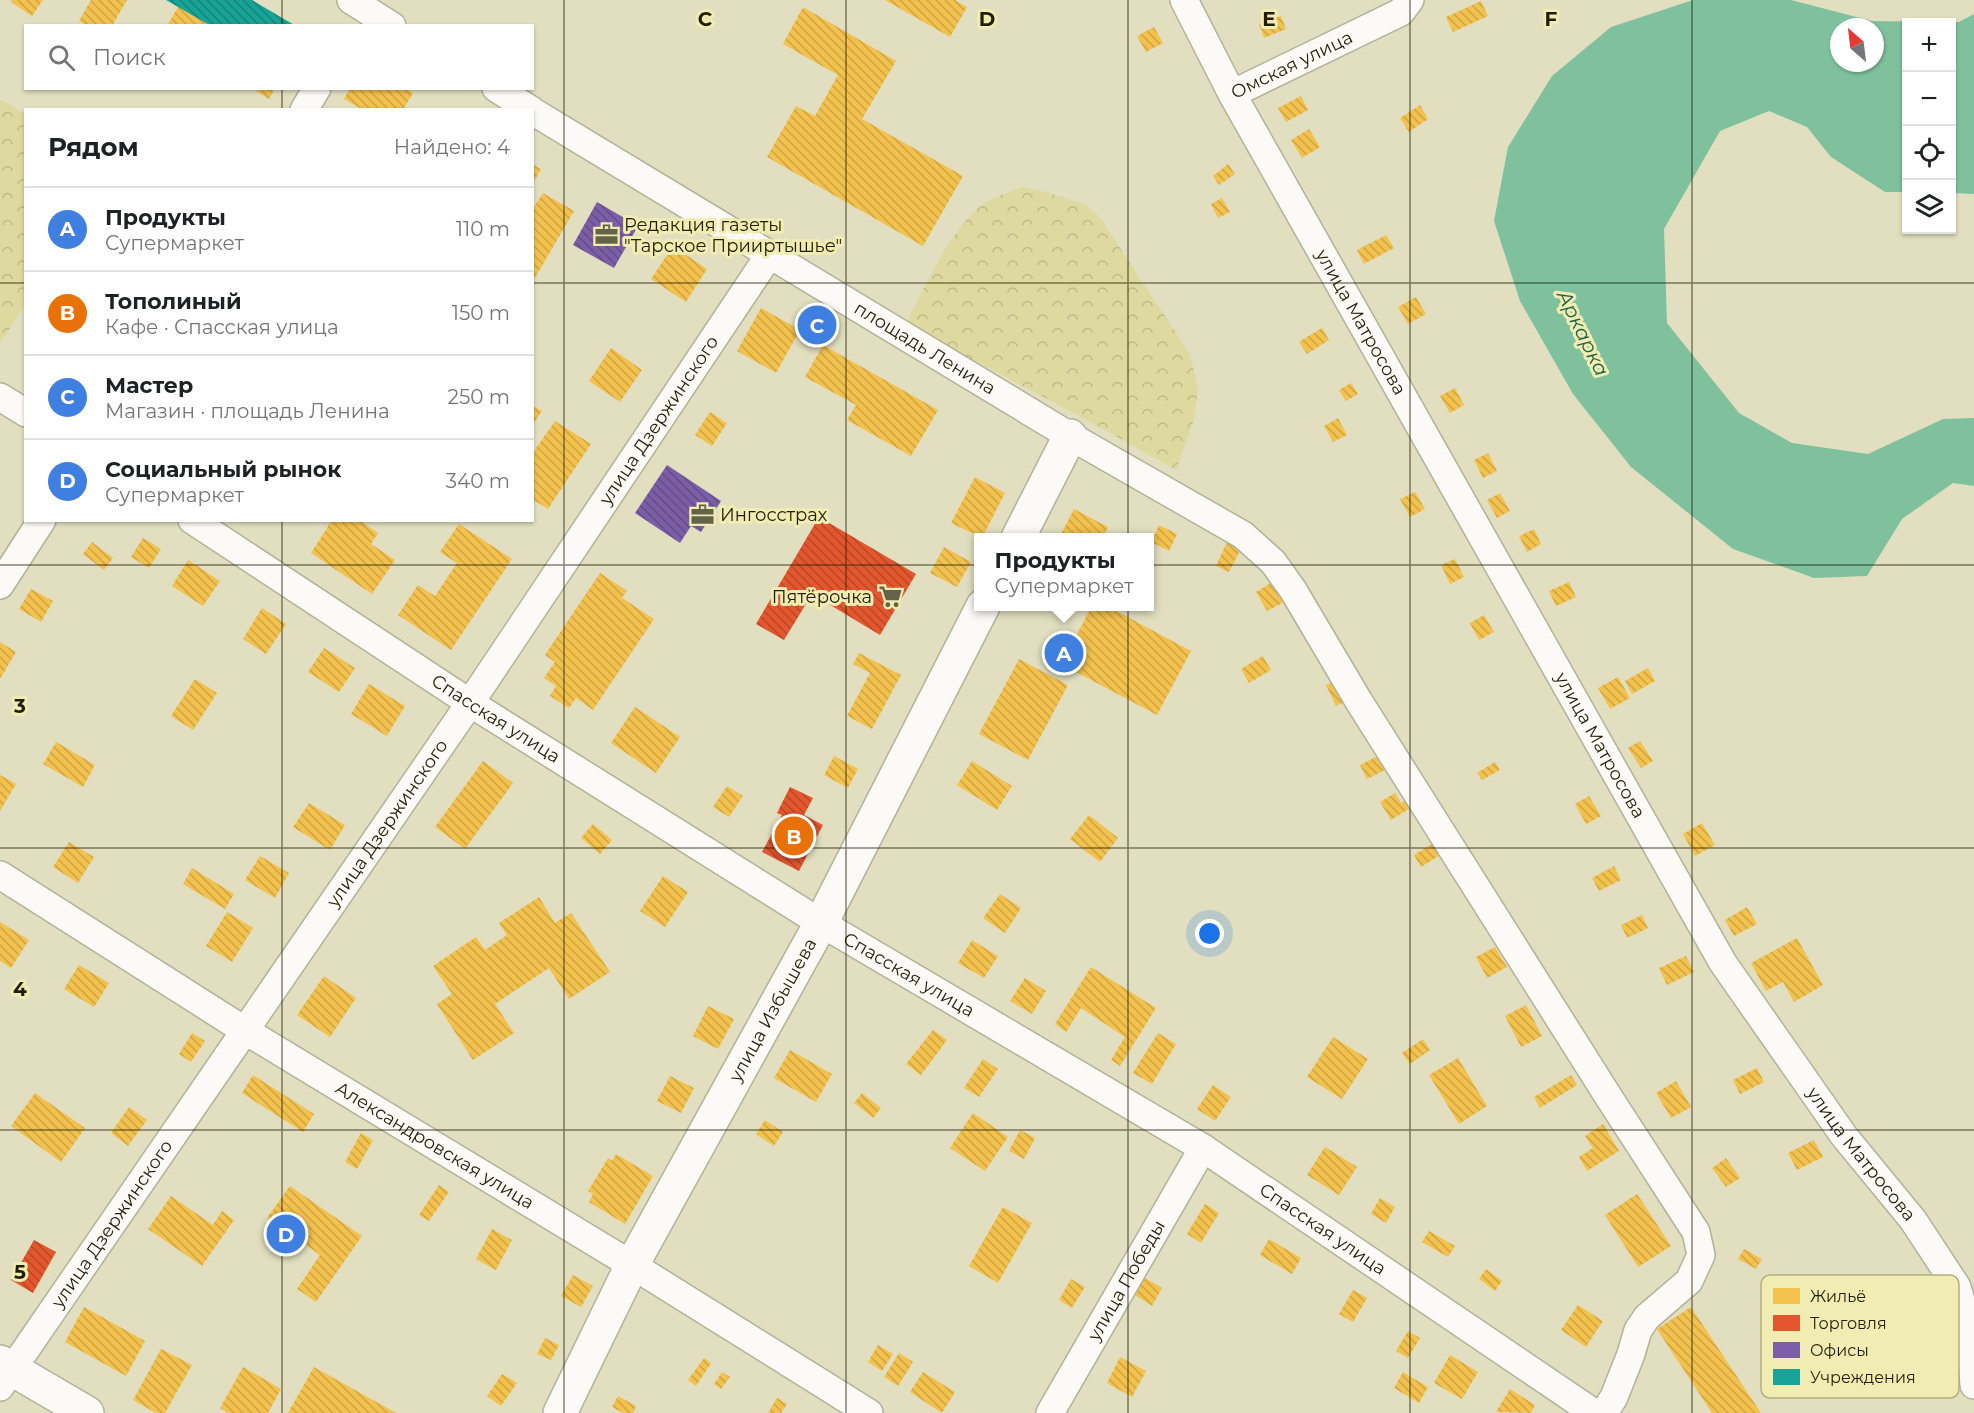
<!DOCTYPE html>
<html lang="ru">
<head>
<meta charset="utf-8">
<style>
	:root { --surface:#fff; --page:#f6f6f6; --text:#202124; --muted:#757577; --line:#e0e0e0; --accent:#646248 }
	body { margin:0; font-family:Montserrat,sans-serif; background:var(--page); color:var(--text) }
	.controls { position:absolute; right:18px; top:18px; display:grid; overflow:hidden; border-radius:0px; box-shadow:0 2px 4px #0004 }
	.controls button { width:54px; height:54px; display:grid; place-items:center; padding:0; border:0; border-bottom:2px solid var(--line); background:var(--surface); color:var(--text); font:30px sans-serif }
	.compass { position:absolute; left:1830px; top:18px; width:54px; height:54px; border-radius:50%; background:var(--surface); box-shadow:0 2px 4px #0004; rotate:332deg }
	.you { position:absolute; left:1210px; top:934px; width:21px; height:21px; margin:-15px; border:4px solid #fff; border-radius:50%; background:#1a73e8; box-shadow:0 0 0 9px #1a73e833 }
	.badge { display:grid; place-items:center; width:39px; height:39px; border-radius:50%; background:var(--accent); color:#fff; font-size:20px; font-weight:700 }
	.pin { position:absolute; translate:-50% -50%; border:3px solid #fff; box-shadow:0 2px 6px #0006 }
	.popup { position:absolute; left:974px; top:533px; width:180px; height:78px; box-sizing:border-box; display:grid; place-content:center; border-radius:0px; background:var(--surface); filter:drop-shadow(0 2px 4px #0005); font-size:20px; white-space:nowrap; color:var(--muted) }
	.popup b { font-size:22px; color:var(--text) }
	.popup::after { content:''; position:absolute; left:50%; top:100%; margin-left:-12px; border:12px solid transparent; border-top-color:var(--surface) }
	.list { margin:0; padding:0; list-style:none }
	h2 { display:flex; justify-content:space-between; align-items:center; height:78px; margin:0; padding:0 24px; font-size:26px }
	h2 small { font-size:20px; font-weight:400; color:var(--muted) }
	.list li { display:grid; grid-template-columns:39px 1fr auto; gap:18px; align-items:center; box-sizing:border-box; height:84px; padding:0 24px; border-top:2px solid var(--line) }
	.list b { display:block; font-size:22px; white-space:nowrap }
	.list p { margin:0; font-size:20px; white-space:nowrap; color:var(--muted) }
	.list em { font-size:20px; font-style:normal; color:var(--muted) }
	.icon { flex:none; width:33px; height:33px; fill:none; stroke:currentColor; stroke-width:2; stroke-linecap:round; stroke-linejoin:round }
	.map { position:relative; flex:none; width:1974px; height:1413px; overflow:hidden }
	.search { position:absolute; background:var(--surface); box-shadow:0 2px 4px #0004; left:24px; top:24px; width:510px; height:66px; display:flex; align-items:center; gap:15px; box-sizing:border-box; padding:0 21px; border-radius:0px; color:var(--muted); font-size:22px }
	.panel { position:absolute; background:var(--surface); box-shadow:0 2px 4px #0004; left:24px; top:108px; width:510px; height:414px; border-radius:0px }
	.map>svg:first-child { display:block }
	.forest { fill:url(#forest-crowns) }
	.water { fill:#7fc19c; fill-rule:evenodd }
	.homes { fill:url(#homes-back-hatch) }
	.shops { fill:url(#shops-back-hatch) }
	.offices { fill:url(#offices-back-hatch) }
	.public { fill:url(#public-back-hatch) }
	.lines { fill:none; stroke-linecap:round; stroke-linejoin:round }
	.minor-casing { stroke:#b3b198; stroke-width:30 }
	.major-casing { stroke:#b3b198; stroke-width:36 }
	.minor { stroke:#fbfaf6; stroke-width:27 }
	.major { stroke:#fbfaf6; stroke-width:33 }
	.grid { fill:none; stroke:#201e07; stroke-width:1.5; stroke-opacity:0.55 }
	.labels { text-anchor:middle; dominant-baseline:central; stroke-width:6; stroke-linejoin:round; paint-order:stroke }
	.street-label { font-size:18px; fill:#201e07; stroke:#f0ecb2 }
	.poi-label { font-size:18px; fill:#201e07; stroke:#f0ecb2; text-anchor:start }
	.water-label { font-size:20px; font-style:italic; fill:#196147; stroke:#f0ecb2 }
	.key { fill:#f0ecb2; stroke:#b2ae7f; stroke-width:1.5 }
	.key-label { font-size:16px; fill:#201e07 }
	.grid-label { font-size:20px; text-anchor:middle; font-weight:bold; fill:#201e07; stroke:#f0ecb2; stroke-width:6; stroke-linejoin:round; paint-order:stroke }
</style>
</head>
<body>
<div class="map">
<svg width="1974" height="1413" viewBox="0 0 1974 1413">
	<defs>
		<pattern id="forest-crowns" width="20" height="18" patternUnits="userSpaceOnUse" patternTransform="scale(1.5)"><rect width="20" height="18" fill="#ded99f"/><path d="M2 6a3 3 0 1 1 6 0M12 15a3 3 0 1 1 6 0" fill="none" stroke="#beba87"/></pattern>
		<pattern id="homes-back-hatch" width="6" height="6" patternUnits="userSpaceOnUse" patternTransform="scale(1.5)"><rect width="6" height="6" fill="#f2c14e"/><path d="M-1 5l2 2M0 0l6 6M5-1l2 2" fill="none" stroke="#cfa543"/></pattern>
		<pattern id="shops-back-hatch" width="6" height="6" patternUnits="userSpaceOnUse" patternTransform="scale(1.5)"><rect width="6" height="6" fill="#e4572e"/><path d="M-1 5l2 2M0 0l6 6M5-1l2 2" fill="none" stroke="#b84725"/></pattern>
		<pattern id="offices-back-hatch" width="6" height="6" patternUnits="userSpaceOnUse" patternTransform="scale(1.5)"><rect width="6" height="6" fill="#7b5ea7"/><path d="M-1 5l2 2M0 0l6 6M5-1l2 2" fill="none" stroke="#644d86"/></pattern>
		<pattern id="public-back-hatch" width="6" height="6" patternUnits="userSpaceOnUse" patternTransform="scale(1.5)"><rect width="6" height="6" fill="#17a398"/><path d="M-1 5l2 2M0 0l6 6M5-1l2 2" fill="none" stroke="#14847a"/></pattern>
	</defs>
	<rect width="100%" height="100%" fill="#e2dfc0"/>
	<path class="forest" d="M0 99 26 115 25 304 0 344Z
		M1022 187 1046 192 1086 205 1101 219 1190 354 1198 390 1193 423 1176 470 1105 430 906 324C924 288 947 237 977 209 989 198 1007 193 1022 187Z"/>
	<path class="water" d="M1693 0H1791L1872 21 1959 22 1974 14V194L1952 193V22H1906V192H1885L1831 157 1807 127 1769 111 1720 131 1664 229 1667 323 1739 413 1792 443 1868 454 1943 419 1974 418V486L1953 483 1902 519 1867 576 1814 578 1733 549 1631 467 1573 394 1520 301 1494 221 1508 147 1552 76 1611 27ZM1839 27H1875V63H1839Z"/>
	<path class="homes" d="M12 0H43L32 16 11 2Z
		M91 0H127L112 26H87L79 21Z
		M885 0H955L967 7 950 37Z
		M1481 1 1488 16 1453 32 1446 17Z
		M178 7 207 23 206 26H167Z
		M803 7 896 61 862 119 963 176 923 246 767 157 796 106 815 116 838 75 783 44Z
		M1281 16 1286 29 1264 38 1259 24Z
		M1154 27 1163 43 1146 52 1137 36Z
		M251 88H275L269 99Z
		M350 88H405L413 93 403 110H363L344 99Z
		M1301 96 1308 110 1286 122 1278 108Z
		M1420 105 1428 119 1409 132 1400 118Z
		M1309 129 1320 147 1302 158 1291 140Z
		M532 164 541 169 532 185Z
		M1228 164 1235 174 1219 185 1213 176Z
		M543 193 574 211 532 283V210Z
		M1222 198 1230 212 1218 218 1211 204Z
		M1386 235 1394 248 1364 264 1357 250Z
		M673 246 707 269 686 302 651 279Z
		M1416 297 1426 314 1408 324 1398 307Z
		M761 308 800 330 776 373 737 351Z
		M1322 328 1329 340 1307 354 1299 342Z
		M823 345 938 410 911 456 847 420 856 405 805 377Z
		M611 348 642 370 620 402 589 381Z
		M1351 383 1358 394 1346 401 1339 390Z
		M1455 388 1464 405 1450 413 1440 396Z
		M532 405 542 411 532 426Z
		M710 412 727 423 712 446 695 435Z
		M1338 418 1347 435 1333 442 1324 426Z
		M555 421 591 444 548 509 532 499V454Z
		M1488 453 1497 471 1483 478 1474 460Z
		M975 477 1005 493 982 538 951 523Z
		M1415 492 1425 509 1410 517 1400 499Z
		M1500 493 1510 511 1497 518 1487 500Z
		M1074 509 1108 527 1103 538H1059Z
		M332 520H359L378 533 371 544 395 560 372 594 311 553Z
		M459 524 512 559 451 650 398 615 418 585 435 596 457 563 440 552Z
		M1159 525 1177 534 1169 551 1151 542Z
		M1534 529 1541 544 1527 552 1519 536Z
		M143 538 161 549 149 568 131 557Z
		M92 542 113 558 104 570 83 554Z
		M1227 542 1241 549 1229 572 1216 566Z
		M944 547 971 562 957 587 930 573Z
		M1455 559 1464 577 1450 584 1441 565Z
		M188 560 220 581 203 606 172 586Z
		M600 573 627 591 622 598 654 619 593 710 576 698 569 708 550 696 556 686 544 678 555 662 545 655Z
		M1274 581 1286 601 1267 611 1256 592Z
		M1569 582 1576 597 1556 606 1549 591Z
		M31 589 53 601 41 622 19 609Z
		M1092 606H1107L1191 651 1157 715 1061 664Z
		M262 608 286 624 266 654 243 639Z
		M1484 615 1494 632 1479 640 1470 623Z
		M0 642 16 652 0 679Z
		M324 648 355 668 339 692 308 672Z
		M859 653 901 675 872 729 847 716 870 673 853 664Z
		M1263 656 1271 670 1249 683 1241 669Z
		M1019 659 1068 685 1028 760 979 734Z
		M1648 668 1655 681 1632 694 1625 681Z
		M1618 677 1630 698 1610 709 1598 688Z
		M195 679 217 693 193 730 171 716Z
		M1337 680 1347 701 1336 706 1326 685Z
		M369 684 405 706 387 736 351 714Z
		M635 707 680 737 656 773 611 743Z
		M1640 741 1653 761 1641 768 1628 748Z
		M56 742 95 765 83 787 43 764Z
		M1386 752 1393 766 1367 779 1360 765Z
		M834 756 858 769 848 788 824 775Z
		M483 761 513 783 465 849 435 827Z
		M972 761 1012 786 997 810 957 785Z
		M1495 762 1500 770 1482 780 1477 773Z
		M0 775 16 784 0 811Z
		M727 786 743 796 729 817 713 807Z
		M1395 793 1401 803 1413 796 1418 803 1391 820 1380 802Z
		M1589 796 1601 816 1586 824 1575 804Z
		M309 803 345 825 330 850 293 827Z
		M1089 815 1118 838 1100 862 1070 839Z
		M1702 823 1715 845 1695 856 1683 834Z
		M593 824 612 840 600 854 581 838Z
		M69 842 94 857 78 883 53 867Z
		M1435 842 1442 854 1421 867 1414 855Z
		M260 856 289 873 275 898 245 880Z
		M1614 866 1621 880 1599 891 1592 878Z
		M192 868 234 894 225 909 183 884Z
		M663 876 688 892 665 927 640 911Z
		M1000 894 1021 908 1005 933 983 918Z
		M539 897 555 923 571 913 610 972 569 999 549 968 495 1004 514 1033 473 1060 437 1004 452 994 433 966 476 937 485 950 507 935 499 923Z
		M1747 907 1757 924 1734 936 1725 920Z
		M227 912 253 928 232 962 206 946Z
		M1642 915 1648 928 1627 938 1621 925Z
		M0 922 29 940 11 968 0 961Z
		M1797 938 1823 985 1794 1002 1783 982 1766 991 1751 963Z
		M972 940 998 956 984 978 958 963Z
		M1495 947 1507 967 1487 978 1476 957Z
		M1686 956 1694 972 1667 985 1659 968Z
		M79 965 109 983 94 1007 64 989Z
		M1091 967 1156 1008 1120 1066 1111 1060 1125 1037 1081 1008 1066 1032 1055 1024Z
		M324 976 356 998 330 1037 297 1015Z
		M1025 978 1046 991 1032 1014 1010 1001Z
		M1526 1005 1542 1036 1521 1047 1505 1016Z
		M708 1006 734 1019 718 1049 693 1036Z
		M933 1030 947 1040 921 1075 906 1064Z
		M192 1033 205 1041 191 1062 179 1054Z
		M1158 1033 1176 1044 1152 1084 1133 1073Z
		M1333 1037 1368 1059 1342 1099 1307 1077Z
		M1423 1039 1430 1050 1410 1064 1402 1053Z
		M790 1050 832 1074 816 1102 774 1078Z
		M1458 1058 1487 1106 1459 1124 1429 1075Z
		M983 1059 998 1069 979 1097 964 1088Z
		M1757 1068 1764 1082 1740 1094 1733 1080Z
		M253 1075 314 1114 303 1132 242 1093Z
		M1571 1075 1577 1085 1540 1108 1534 1097Z
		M670 1076 694 1088 681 1113 657 1101Z
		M1676 1081 1691 1107 1671 1118 1656 1093Z
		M1213 1085 1231 1097 1215 1121 1197 1109Z
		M35 1093 85 1128 61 1162 11 1126Z
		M862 1093 881 1108 873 1118 854 1103Z
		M129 1107 147 1120 128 1146 111 1133Z
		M973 1113 1008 1137 985 1171 950 1148Z
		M765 1120 783 1132 774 1146 756 1134Z
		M1603 1124 1619 1151 1587 1171 1579 1157 1593 1148 1585 1136Z
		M1020 1130 1035 1138 1024 1159 1009 1151Z
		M361 1133 373 1140 357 1169 345 1162Z
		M1814 1140 1823 1157 1797 1170 1788 1153Z
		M1325 1147 1357 1167 1339 1195 1307 1175Z
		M616 1154 653 1176 625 1224 589 1202 593 1194 588 1191 608 1158 612 1161Z
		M1726 1158 1740 1178 1726 1187 1712 1168Z
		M439 1185 449 1192 429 1221 419 1215Z
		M290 1186 362 1236 316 1302 297 1289 320 1255 267 1218Z
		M1637 1194 1671 1246 1638 1267 1605 1215Z
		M171 1196 213 1225 222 1211 234 1220 202 1266 148 1229Z
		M1380 1198 1395 1207 1386 1223 1371 1214Z
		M1205 1204 1219 1213 1201 1243 1187 1234Z
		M1003 1207 1032 1223 998 1283 969 1266Z
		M492 1229 512 1240 496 1270 476 1259Z
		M1429 1231 1455 1246 1448 1257 1422 1242Z
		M1269 1239 1301 1258 1292 1274 1260 1255Z
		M1744 1249 1762 1259 1756 1269 1738 1259Z
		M1486 1269 1502 1281 1495 1291 1479 1279Z
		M573 1275 593 1286 581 1307 561 1296Z
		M1799 1276 1811 1287 1789 1310 1778 1300Z
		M1145 1278 1162 1288 1152 1306 1135 1295Z
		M1071 1279 1085 1287 1072 1308 1059 1300Z
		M1353 1290 1367 1298 1353 1322 1339 1314Z
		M1578 1305 1603 1321 1586 1347 1561 1330Z
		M84 1307 145 1341 126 1376 65 1342Z
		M1691 1307 1761 1413H1712L1657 1329Z
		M1917 1307 1927 1324 1907 1335 1898 1318Z
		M1408 1331 1420 1338 1408 1358 1396 1351Z
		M1828 1333 1836 1347 1818 1357 1810 1343Z
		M545 1338 559 1345 551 1360 537 1354Z
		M878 1345 893 1354 882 1371 868 1362Z
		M161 1349 192 1365 165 1413H156L133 1400Z
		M899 1353 913 1362 898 1386 884 1377Z
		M1450 1355 1478 1372 1462 1399 1434 1383Z
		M1120 1357 1146 1371 1132 1397 1107 1383Z
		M704 1358 711 1363 696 1386 688 1380Z
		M243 1367 281 1389 268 1413H228L220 1408Z
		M314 1367 396 1413H288Z
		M722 1372 730 1377 721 1389 714 1384Z
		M923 1372 955 1392 942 1413 910 1392Z
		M1403 1372 1428 1387 1419 1403 1394 1388Z
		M502 1374 517 1383 501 1406 487 1396Z
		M1510 1389 1535 1405 1531 1413 1496 1412Z
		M618 1396 636 1406 633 1413H623L612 1407Z
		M777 1398 787 1404 781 1413H768Z"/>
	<path class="shops" d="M819 517 916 574 880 635 812 594 784 640 756 624Z
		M790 787 813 798 804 815 823 825 799 871 762 852 782 815 777 813Z
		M34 1240 56 1252 33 1293 11 1280Z"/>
	<path class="offices" d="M597 202 638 226 614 268 573 245Z
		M667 465 721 501 701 532 691 526 680 543 635 513Z"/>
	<path class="public" d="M166 0H252L296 26H211Z"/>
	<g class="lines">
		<defs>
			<g id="minor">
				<path d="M351 0 392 26"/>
				<path id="s1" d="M1184 0 1232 94 1401 12 1410 0"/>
				<path d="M496 88 531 110"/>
				<path id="s2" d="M1232 94 1723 963 1844 1136 1913 1220 1957 1287 1970 1331 1974 1385"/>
				<path d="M304 110 317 88"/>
				<path id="s3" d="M532 111 1070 436 1243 535 1273 562 1293 590 1358 700 1608 1096 1696 1232 1701 1255 1689 1281 1647 1317 1638 1330 1631 1354 1614 1397 1604 1413"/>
				<path d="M0 397 26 413"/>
				<path id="s4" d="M192 520 470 703 821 923 1203 1148 1594 1413"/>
				<path d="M0 585 42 520"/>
				<path id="s5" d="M0 875 244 1030 632 1265 869 1413"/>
				<path id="s6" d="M0 1387 470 703 770 254"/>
				<path id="s7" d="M1050 1413 1203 1148"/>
			</g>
			<g id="major">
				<path d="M1018 538 1070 436"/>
				<path d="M0 1362 87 1413"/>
				<path id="s8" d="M560 1413 632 1265 821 923 983 606"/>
			</g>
		</defs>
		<use href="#minor" class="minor-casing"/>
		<use href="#major" class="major-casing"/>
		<use href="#minor" class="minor"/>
		<use href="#major" class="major"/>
	</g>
	<path class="grid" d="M282 0V26M564 0V1413M846 0V1413M1128 0V1413M1410 0V1413M1692 0V1413M282 88V110M0 283H26M532 283H1974M282 520V1413M0 565H1974M0 848H1974M0 1130H1974"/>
	<defs>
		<symbol id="office-bare" viewBox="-9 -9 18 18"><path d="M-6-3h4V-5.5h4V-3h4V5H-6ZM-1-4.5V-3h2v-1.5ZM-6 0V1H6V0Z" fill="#646248" stroke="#f0ecb2" stroke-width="2.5" paint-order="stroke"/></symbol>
		<symbol id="supermarket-bare" viewBox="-9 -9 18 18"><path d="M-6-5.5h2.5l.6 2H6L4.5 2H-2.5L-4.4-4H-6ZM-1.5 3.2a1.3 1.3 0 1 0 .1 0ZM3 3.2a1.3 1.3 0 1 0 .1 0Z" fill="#646248" stroke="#f0ecb2" stroke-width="2.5" paint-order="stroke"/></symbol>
	</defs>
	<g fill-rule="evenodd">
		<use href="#office-bare" x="590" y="218" width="33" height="33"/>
		<use href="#office-bare" x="686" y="498" width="33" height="33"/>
		<use href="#supermarket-bare" x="874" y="580" width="33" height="33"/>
	</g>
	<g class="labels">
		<g class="street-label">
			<text stroke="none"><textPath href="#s1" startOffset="172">Омская улица</textPath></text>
			<text stroke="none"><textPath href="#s2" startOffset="262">улица Матросова</textPath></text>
			<text stroke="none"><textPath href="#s3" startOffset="459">площадь Ленина</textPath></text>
			<text stroke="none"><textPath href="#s6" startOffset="1170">улица Дзержинского</textPath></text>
			<text stroke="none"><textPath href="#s4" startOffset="363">Спасская улица</textPath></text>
			<text stroke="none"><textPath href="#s2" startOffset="748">улица Матросова</textPath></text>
			<text stroke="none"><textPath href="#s6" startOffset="684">улица Дзержинского</textPath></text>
			<text stroke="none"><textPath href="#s4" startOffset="849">Спасская улица</textPath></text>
			<text stroke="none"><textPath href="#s8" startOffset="456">улица Избышева</textPath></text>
			<text stroke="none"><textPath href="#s5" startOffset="512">Александровская улица</textPath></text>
			<text stroke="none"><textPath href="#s2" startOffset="1234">улица Матросова</textPath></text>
			<text stroke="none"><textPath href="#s6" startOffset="198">улица Дзержинского</textPath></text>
			<text stroke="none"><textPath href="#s4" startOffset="1335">Спасская улица</textPath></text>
			<text stroke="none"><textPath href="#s7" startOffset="153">улица Победы</textPath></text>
		</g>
		<g class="poi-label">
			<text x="624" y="225">Редакция газеты<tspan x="624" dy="21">"Тарское Прииртышье"</tspan></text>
			<text x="720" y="515">Ингосстрах</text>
			<text x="872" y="597" text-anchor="end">Пятёрочка</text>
		</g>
		<g class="water-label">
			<text transform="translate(1583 333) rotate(64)">Аркарка</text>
		</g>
	</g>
	<rect x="1761" y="1275" width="198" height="123" rx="9" class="key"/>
	<rect x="1773" y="1288" width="27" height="16" fill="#f2c14e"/>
	<rect x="1773" y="1315" width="27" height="16" fill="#e4572e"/>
	<rect x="1773" y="1342" width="27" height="16" fill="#7b5ea7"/>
	<rect x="1773" y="1369" width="27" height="16" fill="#17a398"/>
	<g class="key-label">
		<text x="1810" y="1302">Жильё</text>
		<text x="1810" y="1329">Торговля</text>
		<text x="1810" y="1356">Офисы</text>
		<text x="1810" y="1383">Учреждения</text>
	</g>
	<g class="grid-label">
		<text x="705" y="26">C</text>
		<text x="987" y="26">D</text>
		<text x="1269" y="26">E</text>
		<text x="1551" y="26">F</text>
		<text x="20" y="713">3</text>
		<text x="20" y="996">4</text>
		<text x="20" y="1279">5</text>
	</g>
</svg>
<div class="controls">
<button>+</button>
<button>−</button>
<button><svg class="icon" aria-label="locate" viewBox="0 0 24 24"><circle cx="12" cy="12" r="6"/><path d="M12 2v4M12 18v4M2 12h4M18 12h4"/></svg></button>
<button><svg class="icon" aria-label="layers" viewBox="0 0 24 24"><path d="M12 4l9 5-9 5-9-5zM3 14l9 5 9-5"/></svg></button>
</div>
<svg class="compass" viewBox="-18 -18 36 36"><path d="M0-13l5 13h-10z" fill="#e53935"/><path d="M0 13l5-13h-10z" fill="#757577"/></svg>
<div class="you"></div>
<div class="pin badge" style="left:1064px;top:653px;background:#3f7fe0">A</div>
<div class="popup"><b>Продукты</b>Супермаркет</div>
<div class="pin badge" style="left:794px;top:836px;background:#e8710a">B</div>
<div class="pin badge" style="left:817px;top:325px;background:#3f7fe0">C</div>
<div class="pin badge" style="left:286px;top:1234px;background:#3f7fe0">D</div>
<div class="search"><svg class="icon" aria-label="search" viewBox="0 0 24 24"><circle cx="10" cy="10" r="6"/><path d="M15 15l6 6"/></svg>Поиск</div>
<section class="panel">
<h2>Рядом<small>Найдено: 4</small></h2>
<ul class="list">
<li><span class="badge" style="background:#3f7fe0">A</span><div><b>Продукты</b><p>Супермаркет</p></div><em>110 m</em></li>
<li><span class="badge" style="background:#e8710a">B</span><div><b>Тополиный</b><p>Кафе · Спасская улица</p></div><em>150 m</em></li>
<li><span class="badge" style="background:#3f7fe0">C</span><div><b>Мастер</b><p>Магазин · площадь Ленина</p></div><em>250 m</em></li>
<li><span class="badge" style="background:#3f7fe0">D</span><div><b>Социальный рынок</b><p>Супермаркет</p></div><em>340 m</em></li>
</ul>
</section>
</div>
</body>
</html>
